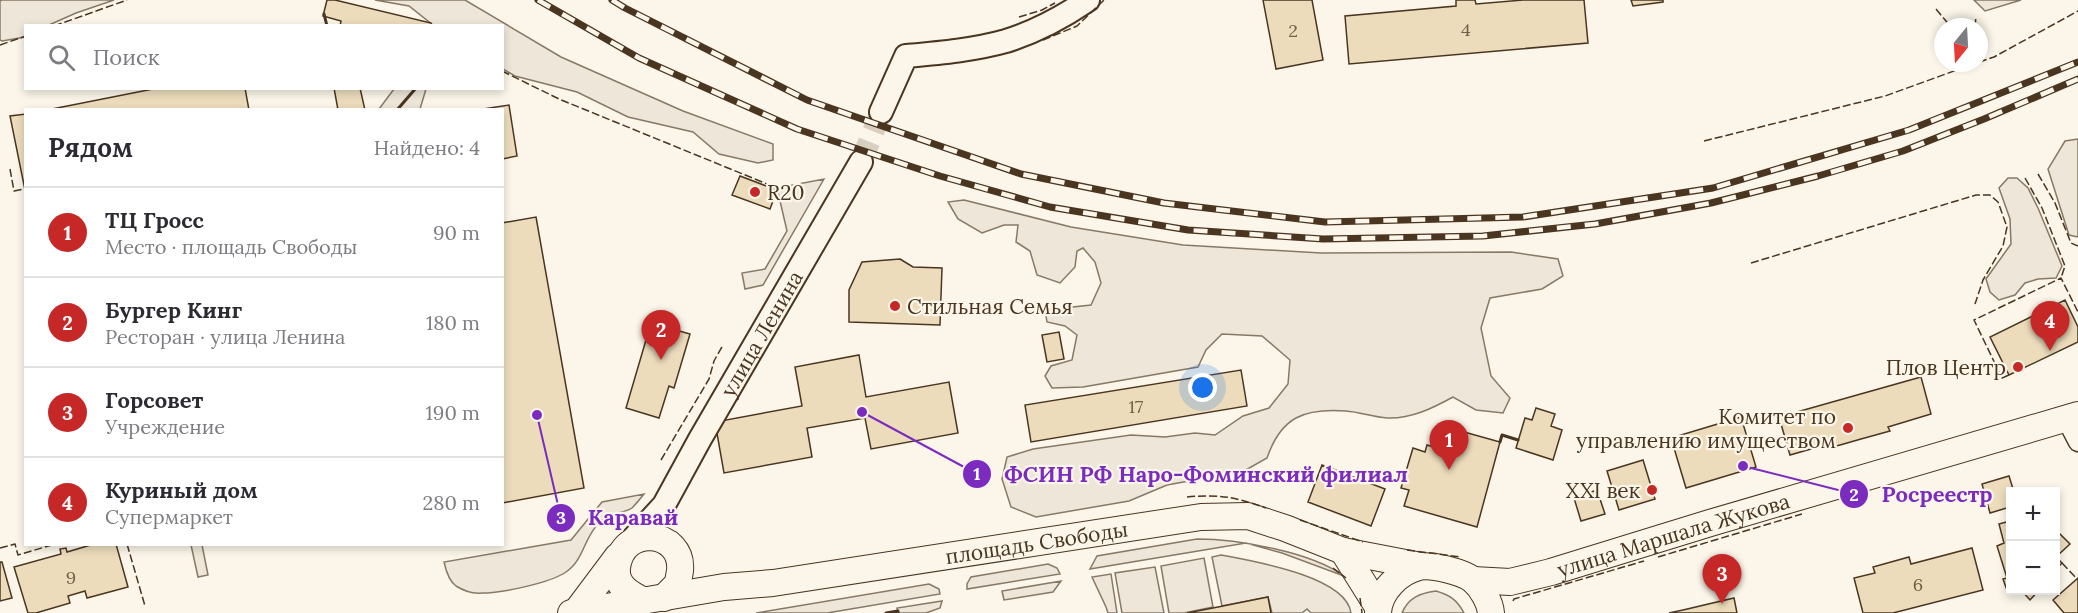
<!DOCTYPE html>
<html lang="ru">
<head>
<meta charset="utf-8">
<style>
	:root { --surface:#fff; --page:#f2f2f3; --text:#2b2b33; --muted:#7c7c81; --line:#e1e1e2; --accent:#c62828 }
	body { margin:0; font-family:Lora,serif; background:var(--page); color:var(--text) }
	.controls { position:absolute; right:18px; bottom:18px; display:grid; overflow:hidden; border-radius:0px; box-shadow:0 3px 9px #0003 }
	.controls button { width:54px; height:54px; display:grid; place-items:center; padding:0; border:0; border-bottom:2px solid var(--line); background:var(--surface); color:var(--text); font:30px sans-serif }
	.compass { position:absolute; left:1934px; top:18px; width:54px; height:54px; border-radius:50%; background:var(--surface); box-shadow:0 3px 9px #0003; rotate:198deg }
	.you { position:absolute; left:1203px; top:388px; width:21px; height:21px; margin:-15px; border:4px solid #fff; border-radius:50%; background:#1a73e8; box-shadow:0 0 0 9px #1a73e833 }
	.badge { display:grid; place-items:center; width:39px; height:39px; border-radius:50%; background:var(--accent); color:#fff; font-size:20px; font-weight:700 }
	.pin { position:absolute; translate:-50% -50px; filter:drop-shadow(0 2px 3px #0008) }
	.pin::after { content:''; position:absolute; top:32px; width:21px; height:18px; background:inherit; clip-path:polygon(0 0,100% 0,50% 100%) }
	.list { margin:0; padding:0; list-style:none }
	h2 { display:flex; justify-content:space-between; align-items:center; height:78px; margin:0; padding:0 24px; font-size:26px }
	h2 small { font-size:20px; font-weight:400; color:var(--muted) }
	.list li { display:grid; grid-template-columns:39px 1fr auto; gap:18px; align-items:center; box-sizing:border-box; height:90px; padding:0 24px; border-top:2px solid var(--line) }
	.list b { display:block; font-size:22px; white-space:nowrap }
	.list p { margin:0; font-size:20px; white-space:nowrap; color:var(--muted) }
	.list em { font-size:20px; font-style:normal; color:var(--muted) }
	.icon { flex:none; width:33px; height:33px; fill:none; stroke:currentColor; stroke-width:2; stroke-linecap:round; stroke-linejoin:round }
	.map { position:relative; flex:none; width:2078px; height:613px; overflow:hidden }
	.search { position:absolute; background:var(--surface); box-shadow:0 3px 9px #0003; left:24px; top:24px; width:480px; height:66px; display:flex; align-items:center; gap:15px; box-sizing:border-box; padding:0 21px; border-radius:0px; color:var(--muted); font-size:22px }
	.panel { position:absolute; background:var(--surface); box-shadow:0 3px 9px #0003; left:24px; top:108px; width:480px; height:438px; border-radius:0px }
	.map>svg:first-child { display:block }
	.green { fill:#ede6d9; stroke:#887966; stroke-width:1.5 }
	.building { fill:#ecdcbc; stroke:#4a3520; stroke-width:1.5 }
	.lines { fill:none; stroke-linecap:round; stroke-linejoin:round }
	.tertiary-tunnel { stroke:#d8cfc1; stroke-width:22; stroke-dasharray:22 11; stroke-linecap:butt }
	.minor-casing { stroke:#4a3520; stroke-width:21 }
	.tertiary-casing { stroke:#4a3520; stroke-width:26 }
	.secondary-casing { stroke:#4a3520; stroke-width:28 }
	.minor { stroke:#fbf6e9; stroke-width:18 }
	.tertiary { stroke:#fbf6e9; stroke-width:22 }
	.secondary { stroke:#fbf6e9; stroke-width:26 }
	.rail-casing { stroke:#4a3520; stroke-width:7 }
	.rail { stroke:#fbf6e9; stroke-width:4.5; stroke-dasharray:14; stroke-linecap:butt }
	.fence { stroke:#4a3520; stroke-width:1.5; stroke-dasharray:8 3; stroke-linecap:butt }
	.wall { stroke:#4a3520; stroke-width:3 }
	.poi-dot { fill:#c62828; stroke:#fbf6e9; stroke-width:2 }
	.labels { text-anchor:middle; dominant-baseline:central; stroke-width:4.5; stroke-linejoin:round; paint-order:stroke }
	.number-label { font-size:18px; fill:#725f47 }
	.poi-label { font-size:21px; fill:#4a3520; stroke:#fbf6e9; text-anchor:end }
	.street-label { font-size:21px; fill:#4a3520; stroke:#fbf6e9 }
	.leader { fill:none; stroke:#7b2cbf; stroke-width:2 }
	.callout-dot { fill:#7b2cbf; stroke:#fbf6e9; stroke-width:2 }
	.mark-label { font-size:18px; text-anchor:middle; font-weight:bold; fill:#fff }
	.callout-label { font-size:22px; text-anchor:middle; font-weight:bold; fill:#7b2cbf; stroke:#fbf6e9; stroke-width:4.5; stroke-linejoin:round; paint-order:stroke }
</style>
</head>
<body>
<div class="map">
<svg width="2078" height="613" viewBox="0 0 2078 613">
	<rect width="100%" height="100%" fill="#fbf6e9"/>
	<path class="green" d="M2 0H114L76 13 49 25 26 26 25 37 2 41 0 40V1Z
		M375 0H465L561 57 683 111 773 144V160L758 163 719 154 693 132 628 117 577 92 515 76 503 69 502 26 433 25 409 6Z
		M1974 0H2021L1985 11Z
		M394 89H426L420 109H379Z
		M2078 139V237L2069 235 2048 169 2065 141Z
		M2008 178H2017L2028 188 2038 208 2062 266 2056 278 2038 279 2025 283 2015 295 1999 300 1990 292 1986 279 2011 244 2010 219 1999 188Z
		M824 179 763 285 745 289 742 273 765 269 787 231 777 188Z
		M964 200 1071 227 1183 245 1321 253 1511 252 1558 259 1563 276 1542 289 1490 298 1481 328 1491 376 1510 398 1503 413 1476 410 1453 397C1433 408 1411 419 1387 418 1373 417 1360 412 1346 411 1304 408 1281 417 1267 458L1244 471 1167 485 1129 501 1036 517 1011 507 1002 479 1007 457 1033 449 1131 435 1165 437 1195 433 1215 435 1243 416 1269 408 1288 384 1290 360 1262 336 1222 334 1206 350 1198 367 1083 387 1052 388 1045 376 1051 366 1072 360 1077 335 1065 326 1047 322 1045 310 1091 305 1101 283 1095 262 1083 248 1077 251 1075 267 1060 283 1037 275 1030 251 1016 242 1018 225H1004L982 233 958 219 948 202Z
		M644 494C640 499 636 504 632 508 623 514 609 512 599 523 584 537 584 560 566 572 550 583 502 593 482 593 473 594 464 591 456 586 449 581 446 571 444 562L571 540 602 502Z
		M1197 539C1238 539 1311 552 1344 576L1282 553 1246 543 1090 569 1097 556Z
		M191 545H202L208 575 198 577Z
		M1221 555C1252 561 1346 576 1351 613H1311L1307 609 1302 613H1272L1268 597 1222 606 1212 557Z
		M1204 558 1213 607 1184 613H1169L1161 566Z
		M1048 564 1057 568 1060 574 967 589V584L971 577Z
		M1155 567 1164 613H1122L1115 573Z
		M1111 574 1117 613H1108L1106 607 1092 577Z
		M1061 581 1053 592 1004 600 1002 591Z
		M929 584 939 589 940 594 827 613H756Z
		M1436 591C1450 595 1457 600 1464 613H1402C1408 598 1420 593 1436 591Z
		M942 601 940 608 926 613H898L897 608Z"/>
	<path class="building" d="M327 0H335L431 23V26H340L341 21 323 16Z
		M1263 0H1312L1323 60 1276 69Z
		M1456 0H1475L1476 4 1523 0H1584L1588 43 1349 64 1345 16 1456 6Z
		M1631 0H1663V2L1633 6Z
		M158 88H245L249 110H47Z
		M334 88H360L365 110H338Z
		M509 105 517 156 502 159V110L483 109Z
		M26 114V195L10 116Z
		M740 176 777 190 770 209 732 195Z
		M536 217 584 488 502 503V223Z
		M900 259 913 267 942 268 940 325 849 322V290L862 262Z
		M2065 300 2078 327V342L2009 375 1990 337Z
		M651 323 690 334 674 388 669 386 659 418 626 408Z
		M1059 332 1064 359 1047 362 1042 335Z
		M859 355 866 397 949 382 958 433 871 449 865 418 807 428 812 457 724 473 715 422 802 406 795 367Z
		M1241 370 1247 406 1031 442 1025 405Z
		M1921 377 1931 414 1888 427 1890 431 1861 439 1833 447 1832 443 1790 455 1779 417Z
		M1536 408 1555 414 1551 426 1562 430 1553 460 1516 448 1525 418 1532 420Z
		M1741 417 1756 467 1686 488 1671 438Z
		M1457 430 1500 442 1477 527 1404 506 1409 490 1401 488 1413 448 1425 452 1427 445 1451 452Z
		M1643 460 1655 499 1619 510 1607 471Z
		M1322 465 1385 489 1371 526 1308 502Z
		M2009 476 2014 492H2010V507L1990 513 1982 484Z
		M1597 490 1605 514 1581 521 1574 498Z
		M2010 521V590H2015L2008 593 2003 579 2007 578 1997 546 2004 543 1999 524Z
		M2057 531 2070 544 2056 557 2062 563 2056 569V533Z
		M94 544H116L128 587 87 598 85 591 68 596 70 603 36 613H28L14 567 61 554 60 549 66 548 67 552Z
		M1972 548 1983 590 1893 613H1863L1854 578 1875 573 1873 567 1909 557 1911 564Z
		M0 562H2L12 598 0 601Z
		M2078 578V613H2064L2053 600Z
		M2021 590H2039L2030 600Z
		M1268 597 1271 613H1187L1218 607Z
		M1734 598 1737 613H1669L1683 610Z"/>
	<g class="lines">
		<path class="tertiary-tunnel" d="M861 162 881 112"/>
		<defs>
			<path id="minor" d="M2066 419 2078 442"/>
			<g id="tertiary">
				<path d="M881 112 906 56C939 53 974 50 1006 41 1035 32 1063 17 1088 0"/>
				<path id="s1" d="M631 541 664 505 700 439 861 162"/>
			</g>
			<g id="secondary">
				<path d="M1343 551 1378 607"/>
				<path id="s2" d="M1473 580 1510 582 1551 572 1710 523 2078 415"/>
				<path d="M644 601C630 594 615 586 617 568 622 523 684 530 680 571 679 575 679 580 677 584 673 589 668 593 664 598"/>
				<path d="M576 612 618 556"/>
				<path id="s3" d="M571 613 724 587 773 583 1201 517 1248 516 1285 528 1343 551 1421 566"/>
				<path d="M1378 613C1379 591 1399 572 1419 567 1431 564 1463 572 1473 580 1482 588 1490 602 1491 613"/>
			</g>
		</defs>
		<use href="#minor" class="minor-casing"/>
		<use href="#tertiary" class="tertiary-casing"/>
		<use href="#secondary" class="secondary-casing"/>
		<use href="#minor" class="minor"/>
		<use href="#tertiary" class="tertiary"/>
		<use href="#secondary" class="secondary"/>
		<defs>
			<path id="rail" d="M538 0 639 58 797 129 940 176 1050 207 1188 230 1323 239 1483 236 1595 224 1711 203 1818 176 1903 151 1984 119 2078 79
				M612 0 625 8 807 100 1021 174 1164 203 1325 222 1523 217 1713 188 1909 130 2078 62"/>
		</defs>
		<use href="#rail" class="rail-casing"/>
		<use href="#rail" class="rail"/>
		<path class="fence" d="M1936 9 1951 27
			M1019 17 1042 10 1055 3
			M54 26 127 0
			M1975 27 1976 16
			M1043 40 1077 26 1104 0
			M0 45 26 36
			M1979 62 1994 57 2078 11
			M502 71 559 99 777 188
			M1704 141 1885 96 1976 63
			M10 169 14 191 24 189
			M2038 174 2055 203 2071 243 2078 246
			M2025 178 2042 208 2065 266 2061 278
			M1751 263 1976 195H1990L1998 202 2007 227 2003 246 1983 280 1975 304
			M2009 375 2002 378 1974 320 2061 278 2078 312
			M661 460 709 379 714 361 723 345
			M1187 497C1220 494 1235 497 1266 508
			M1300 520 1363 542
			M127 544 145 606
			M0 548 15 544 18 555 55 544
			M1407 550 1461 557
			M1658 557 1802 514
			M2062 563 2077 579
			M1333 568 1346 578
			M1360 598 1362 613
			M1513 601 1514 599 1644 561"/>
		<path class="wall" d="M324 14 327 26
			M397 110 416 88
			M1500 442 1502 435 1518 440
			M886 613 898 611V613"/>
	</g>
	<g class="poi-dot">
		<circle cx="755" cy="192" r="6"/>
		<circle cx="895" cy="306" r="6"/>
		<circle cx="2018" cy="367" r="6"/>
		<circle cx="1848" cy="428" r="6"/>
		<circle cx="1652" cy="490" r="6"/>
	</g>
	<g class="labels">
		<g class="number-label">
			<text x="1466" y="29">4</text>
			<text x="1293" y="30">2</text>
			<text x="1136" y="406">17</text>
			<text x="71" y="577">9</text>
			<text x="1918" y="584">6</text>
		</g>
		<g class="poi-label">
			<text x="767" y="192" text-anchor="start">R20</text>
			<text x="907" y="306" text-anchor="start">Стильная Семья</text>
			<text x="2006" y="367">Плов Центр</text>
			<text x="1836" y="416">Комитет по<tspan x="1836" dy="24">управлению имуществом</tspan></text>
			<text x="1640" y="490">XXI век</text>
		</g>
		<g class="street-label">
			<text stroke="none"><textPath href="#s1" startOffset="246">улица Ленина</textPath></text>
			<text stroke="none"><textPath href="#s2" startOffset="207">улица Маршала Жукова</textPath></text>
			<text stroke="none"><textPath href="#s3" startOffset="471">площадь Свободы</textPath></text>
		</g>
	</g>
	<path class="leader" d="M862 412L977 474M1743 466L1854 494M537 415L561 518"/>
	<g class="callout-dot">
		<circle cx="862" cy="412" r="6"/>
		<circle cx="1743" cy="466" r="6"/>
		<circle cx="537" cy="415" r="6"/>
		<circle cx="977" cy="474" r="15"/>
		<circle cx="1854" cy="494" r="15"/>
		<circle cx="561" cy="518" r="15"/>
	</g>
	<g class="mark-label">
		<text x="977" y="480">1</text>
		<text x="1854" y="501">2</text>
		<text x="561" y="524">3</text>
	</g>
	<g class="callout-label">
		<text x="1206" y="482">ФСИН РФ Наро-Фоминский филиал</text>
		<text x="1937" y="502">Росреестр</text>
		<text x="633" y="525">Каравай</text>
	</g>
</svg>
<div class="controls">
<button>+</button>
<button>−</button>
</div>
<svg class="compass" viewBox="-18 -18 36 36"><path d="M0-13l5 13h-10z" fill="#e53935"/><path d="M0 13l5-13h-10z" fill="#7c7c81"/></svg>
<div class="you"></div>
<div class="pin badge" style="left:1449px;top:470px">1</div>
<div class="pin badge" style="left:661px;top:360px">2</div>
<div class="pin badge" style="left:1722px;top:604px">3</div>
<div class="pin badge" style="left:2050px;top:351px">4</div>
<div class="search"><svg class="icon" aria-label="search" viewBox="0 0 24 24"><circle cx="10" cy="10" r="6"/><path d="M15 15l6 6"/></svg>Поиск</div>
<section class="panel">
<h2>Рядом<small>Найдено: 4</small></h2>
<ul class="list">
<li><span class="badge">1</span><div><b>ТЦ Гросс</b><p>Место · площадь Свободы</p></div><em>90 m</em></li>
<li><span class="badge">2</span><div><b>Бургер Кинг</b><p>Ресторан · улица Ленина</p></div><em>180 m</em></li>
<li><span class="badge">3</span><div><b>Горсовет</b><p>Учреждение</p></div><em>190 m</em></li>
<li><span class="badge">4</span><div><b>Куриный дом</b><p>Супермаркет</p></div><em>280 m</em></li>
</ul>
</section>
</div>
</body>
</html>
